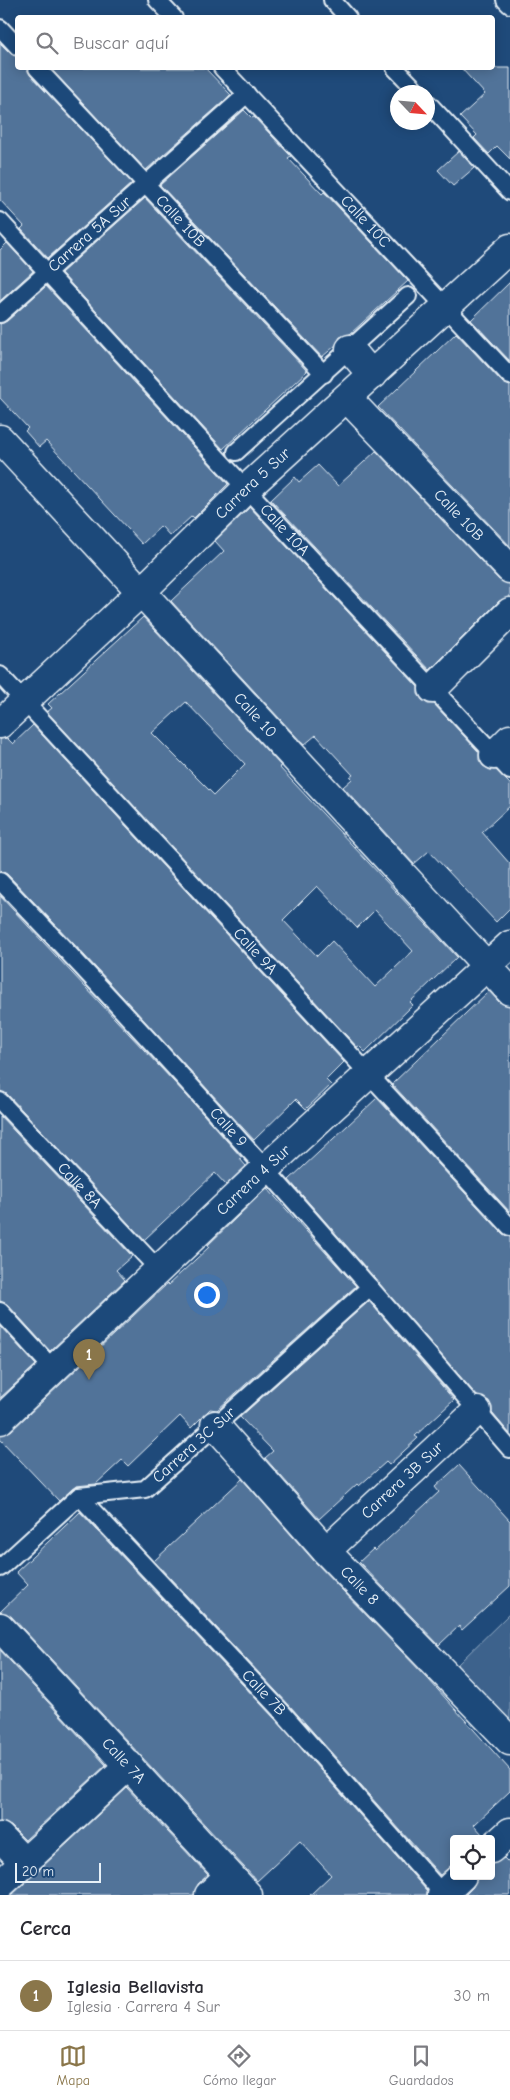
<!DOCTYPE html>
<html lang="es">
<head>
<meta charset="utf-8">
<style>
	:root { --surface:#fff; --page:#f7f7f7; --text:#2b2b33; --muted:#7c7c81; --line:#e1e1e2; --accent:#8a764a }
	body { margin:0; font-family:"Comic Neue",sans-serif; background:var(--page); color:var(--text) }
	.controls { position:absolute; right:15px; bottom:15px; display:grid; overflow:hidden; border-radius:5px; box-shadow:0 2px 12px #0003 }
	.controls button { width:45px; height:45px; display:grid; place-items:center; padding:0; border:0; border-bottom:1px solid var(--line); background:var(--surface); color:var(--text); font:25px sans-serif }
	.compass { position:absolute; left:390px; top:85px; width:45px; height:45px; border-radius:50%; background:var(--surface); box-shadow:0 2px 12px #0003; rotate:116deg }
	.scale { position:absolute; left:15px; bottom:12px; width:86px; box-sizing:border-box; padding-left:5px; border:2px solid #e8f1f8; border-top:0; font-size:14px; line-height:18px; white-space:nowrap; color:#e8f1f8; -webkit-text-stroke:4px #1f4a7a; paint-order:stroke }
	.you { position:absolute; left:206px; top:1294px; width:18px; height:18px; margin:-12px; border:4px solid #fff; border-radius:50%; background:#1a73e8; box-shadow:0 0 0 8px #1a73e833 }
	.badge { display:grid; place-items:center; width:32px; height:32px; border-radius:50%; background:var(--accent); color:#fff; font-size:16px; font-weight:700 }
	.pin { position:absolute; translate:-50% -41px; filter:drop-shadow(0 1px 2px #0008) }
	.pin::after { content:''; position:absolute; top:26px; width:18px; height:15px; background:inherit; clip-path:polygon(0 0,100% 0,50% 100%) }
	.list { margin:0; padding:0; list-style:none }
	h2 { display:flex; justify-content:space-between; align-items:center; height:65px; margin:0; padding:0 20px; font-size:21px }
	h2 small { font-size:16px; font-weight:400; color:var(--muted) }
	.list li { display:grid; grid-template-columns:32px 1fr auto; gap:15px; align-items:center; box-sizing:border-box; height:70px; padding:0 20px; border-top:1px solid var(--line) }
	.list b { display:block; font-size:19px; white-space:nowrap }
	.list p { margin:0; font-size:16px; white-space:nowrap; color:var(--muted) }
	.list em { font-size:16px; font-style:normal; color:var(--muted) }
	.icon { flex:none; width:28px; height:28px; fill:none; stroke:currentColor; stroke-width:2; stroke-linecap:round; stroke-linejoin:round }
	.map { position:relative; flex:none; width:510px; height:1895px; overflow:hidden }
	.search { position:absolute; background:var(--surface); box-shadow:0 2px 12px #0003; left:15px; right:15px; top:15px; height:55px; display:flex; align-items:center; gap:12px; box-sizing:border-box; padding:0 18px; border-radius:5px; color:var(--muted); font-size:19px }
	.sheet { height:135px; background:var(--surface) }
	nav { display:flex; justify-content:space-around; align-items:center; box-sizing:border-box; height:70px; border-top:1px solid var(--line); background:var(--surface); font-size:14px; color:var(--muted) }
	nav a { display:grid; justify-items:center; gap:2px }
	nav .on { color:var(--accent) }
	.map>svg:first-child { display:block }
	.green { fill:#3c628c; stroke:#92aac2 }
	.building { fill:#517399; stroke:#e8f1f8; fill-rule:evenodd }
	.lines { fill:none; stroke-linecap:round; stroke-linejoin:round }
	.service-casing { stroke:#e8f1f8; stroke-width:20 }
	.minor-casing { stroke:#e8f1f8; stroke-width:31 }
	.tertiary-casing { stroke:#e8f1f8; stroke-width:31 }
	.service { stroke:#1f4a7a; stroke-width:16 }
	.minor { stroke:#1f4a7a; stroke-width:28 }
	.tertiary { stroke:#1f4a7a; stroke-width:28 }
	.labels { text-anchor:middle; dominant-baseline:central; stroke-width:4; stroke-linejoin:round; paint-order:stroke }
	.street-label { font-size:16px; fill:#e8f1f8; stroke:#1f4a7a }
</style>
</head>
<body>
<div class="map">
<svg width="510" height="1895" viewBox="0 0 510 1895">
	<rect width="100%" height="100%" fill="#1f4a7a"/>
	<filter id="ink" filterUnits="userSpaceOnUse"><feTurbulence type="fractalNoise" baseFrequency=".02" numOctaves="2"/><feDisplacementMap in="SourceGraphic" scale="10" xChannelSelector="R" yChannelSelector="G"/><feConvolveMatrix kernelMatrix="1 2 1 2 8 2 1 2 1" color-interpolation-filters="sRGB"/></filter>
	<g filter="url(#ink)">
		<path class="green" d="M510 1613V1724L456 1666Z"/>
		<path class="building" d="M0 43 11 54 18 57V68H27L30 75 132 183 48 258 21 229 24 226 0 200Z
			M50 68H205L231 95 146 170Z
			M461 68H510V159L497 146 489 154 474 138 477 135 460 117 485 94Z
			M244 110 252 118 254 117 291 156 288 158 322 194 324 192 408 281 350 334 340 337 335 346 322 357 160 185Z
			M459 151 474 168 453 186 438 170Z
			M145 198 307 371 223 449 61 273Z
			M7 243 33 271 0 301V250Z
			M510 282V361L471 320Z
			M46 286 228 484 194 518 192 516 170 536 161 526 142 544 46 441 39 447 25 431 28 428 0 398V324L7 321Z
			M456 333 503 383 510 386V546L378 407Z
			M376 451 499 580 510 584V597L499 601 430 670 271 500 295 477 299 482 318 465 338 486Z
			M250 507 418 687V694L422 700 428 704H434L479 752V760L483 766 490 770H496L510 784V806L482 832 510 864V908L496 922 429 851 414 864 343 787 352 779 350 777 353 775 316 735 304 745 171 601 224 551 215 541Z
			M143 617 281 766 279 767 457 957 410 1002 413 1005 365 1052 359 1046 357 1047 47 712 52 708 48 704ZM186 702 245 764 214 795 152 733ZM317 886 357 928 375 910 413 951 375 987 332 941 317 956 283 920Z
			M33 725 344 1062 326 1080 331 1085 306 1109 296 1099 254 1140 73 943 7 874 0 871V739L7 738 13 744Z
			M0 896 188 1097 242 1158 240 1159 246 1166 226 1185 215 1173 144 1240 7 1094 0 1091Z
			M489 991 499 1002 510 1006V1212L392 1084Z
			M377 1098 503 1234 510 1237V1434L492 1413V1407L489 1401 477 1396 289 1180Z
			M0 1116 132 1256 116 1270 125 1280 50 1351 7 1304 0 1301Z
			M267 1188 356 1286 217 1410 210 1409 191 1428 180 1416 128 1466 122 1460 96 1484 76 1486 59 1501 0 1439V1435L11 1431 167 1284 168 1285 209 1247 208 1245Z
			M369 1301 454 1400 415 1436 418 1438 389 1465 386 1462 359 1486 357 1484 319 1519 265 1458 273 1451 240 1417Z
			M0 1326 36 1365 0 1398Z
			M459 1465 510 1521V1586L462 1630 459 1626 439 1645 359 1562 373 1549 375 1551 439 1492 435 1487Z
			M242 1479 315 1562 429 1680 510 1770V1791L474 1825 483 1835 480 1839H454V1863L440 1875 290 1706 154 1561Z
			M80 1512 276 1720 427 1891V1895H310L331 1875 300 1841 257 1881 11 1616 0 1612 28 1585 16 1572Z
			M0 1650 106 1765 25 1840 11 1826 0 1822Z
			M127 1788 208 1875 198 1884 194 1895H12Z
			M504 1858 510 1864V1895H465L473 1887 477 1876H491V1864Z"/>
		<g class="lines">
			<defs>
				<g id="service">
					<path d="M157 0 174 18"/>
					<path d="M332 0 348 18"/>
					<path d="M505 0 510 5"/>
					<path d="M0 28 18 47"/>
					<path id="s1" d="M37 68 324 374"/>
					<path id="s2" d="M222 68 510 376"/>
					<path d="M395 68 418 92"/>
					<path d="M428 103 510 192"/>
					<path id="s3" d="M0 221 225 466 510 771"/>
					<path id="s4" d="M0 314 247 94"/>
					<path d="M236 452 408 296"/>
					<path id="s5" d="M0 675 510 1227"/>
					<path id="s6" d="M0 881C176 1064 344 1256 510 1449"/>
					<path id="s7" d="M0 1101 159 1270"/>
					<path d="M0 1311 54 1370"/>
					<path id="s8" d="M79 1496 283 1713 443 1894"/>
					<path id="s9" d="M0 1568 79 1496 145 1489 370 1287"/>
				</g>
				<g id="minor">
					<path d="M350 349 372 375"/>
					<path id="s10" d="M347 398 510 569"/>
					<path id="s11" d="M0 439 510 991"/>
					<path d="M433 689 510 612"/>
					<path id="s12" d="M0 724 140 593 246 489 510 248"/>
					<path d="M494 755 510 739"/>
					<path id="s13" d="M0 1420 265 1169 510 945"/>
					<path id="s14" d="M215 1425 326 1551 510 1741"/>
					<path id="s15" d="M326 1551 477 1411"/>
					<path id="s16" d="M0 1627 248 1895"/>
					<path d="M0 1837 24 1862"/>
					<path d="M0 1885 129 1765"/>
					<path d="M209 1895 229 1876"/>
				</g>
				<path id="tertiary" d="M491 1849 510 1832
					M442 1895 462 1876"/>
			</defs>
			<use href="#service" class="service-casing"/>
			<use href="#minor" class="minor-casing"/>
			<use href="#tertiary" class="tertiary-casing"/>
			<use href="#service" class="service"/>
			<use href="#minor" class="minor"/>
			<use href="#tertiary" class="tertiary"/>
		</g>
	</g>
	<g class="labels">
		<g class="street-label">
			<text stroke="none"><textPath href="#s1" startOffset="210">Calle 10B</textPath></text>
			<text stroke="none"><textPath href="#s2" startOffset="210">Calle 10C</textPath></text>
			<text stroke="none"><textPath href="#s4" startOffset="120">Carrera 5A Sur</textPath></text>
			<text stroke="none"><textPath href="#s12" startOffset="349">Carrera 5 Sur</textPath></text>
			<text stroke="none"><textPath href="#s10" startOffset="162">Calle 10B</textPath></text>
			<text stroke="none"><textPath href="#s3" startOffset="420">Calle 10A</textPath></text>
			<text stroke="none"><textPath href="#s11" startOffset="376">Calle 10</textPath></text>
			<text stroke="none"><textPath href="#s5" startOffset="376">Calle 9A</textPath></text>
			<text stroke="none"><textPath href="#s6" startOffset="336">Calle 9</textPath></text>
			<text stroke="none"><textPath href="#s13" startOffset="349">Carrera 4 Sur</textPath></text>
			<text stroke="none"><textPath href="#s7" startOffset="116">Calle 8A</textPath></text>
			<text stroke="none"><textPath href="#s9" startOffset="239">Carrera 3C Sur</textPath></text>
			<text stroke="none"><textPath href="#s15" startOffset="104">Carrera 3B Sur</textPath></text>
			<text stroke="none"><textPath href="#s14" startOffset="216">Calle 8</textPath></text>
			<text stroke="none"><textPath href="#s8" startOffset="270">Calle 7B</textPath></text>
			<text stroke="none"><textPath href="#s16" startOffset="182">Calle 7A</textPath></text>
		</g>
	</g>
</svg>
<div class="controls">
<button><svg class="icon" aria-label="locate" viewBox="0 0 24 24"><circle cx="12" cy="12" r="6"/><path d="M12 2v4M12 18v4M2 12h4M18 12h4"/></svg></button>
</div>
<svg class="compass" viewBox="-18 -18 36 36"><path d="M0-13l5 13h-10z" fill="#e53935"/><path d="M0 13l5-13h-10z" fill="#7c7c81"/></svg>
<div class="scale">20 m</div>
<div class="you"></div>
<div class="pin badge" style="left:89px;top:1380px">1</div>
<div class="search"><svg class="icon" aria-label="search" viewBox="0 0 24 24"><circle cx="10" cy="10" r="6"/><path d="M15 15l6 6"/></svg>Buscar aquí</div>
</div>
<section class="sheet">
<h2>Cerca<small></small></h2>
<ul class="list">
<li><span class="badge">1</span><div><b>Iglesia Bellavista</b><p>Iglesia · Carrera 4 Sur</p></div><em>30 m</em></li>
</ul>
</section>
<nav>
<a class="on"><svg class="icon" aria-label="map" viewBox="0 0 24 24"><path d="M3 6l6-2 6 2 6-2v14l-6 2-6-2-6 2zM9 4v14M15 6v14"/></svg>Mapa</a>
<a><svg class="icon" aria-label="directions" viewBox="0 0 24 24"><path d="M12 3l9 9-9 9-9-9zM9 14v-3h6M13 9l2 2-2 2"/></svg>Cómo llegar</a>
<a><svg class="icon" aria-label="saved" viewBox="0 0 24 24"><path d="M7 4h10v16l-5-4-5 4z"/></svg>Guardados</a>
</nav>
</body>
</html>
